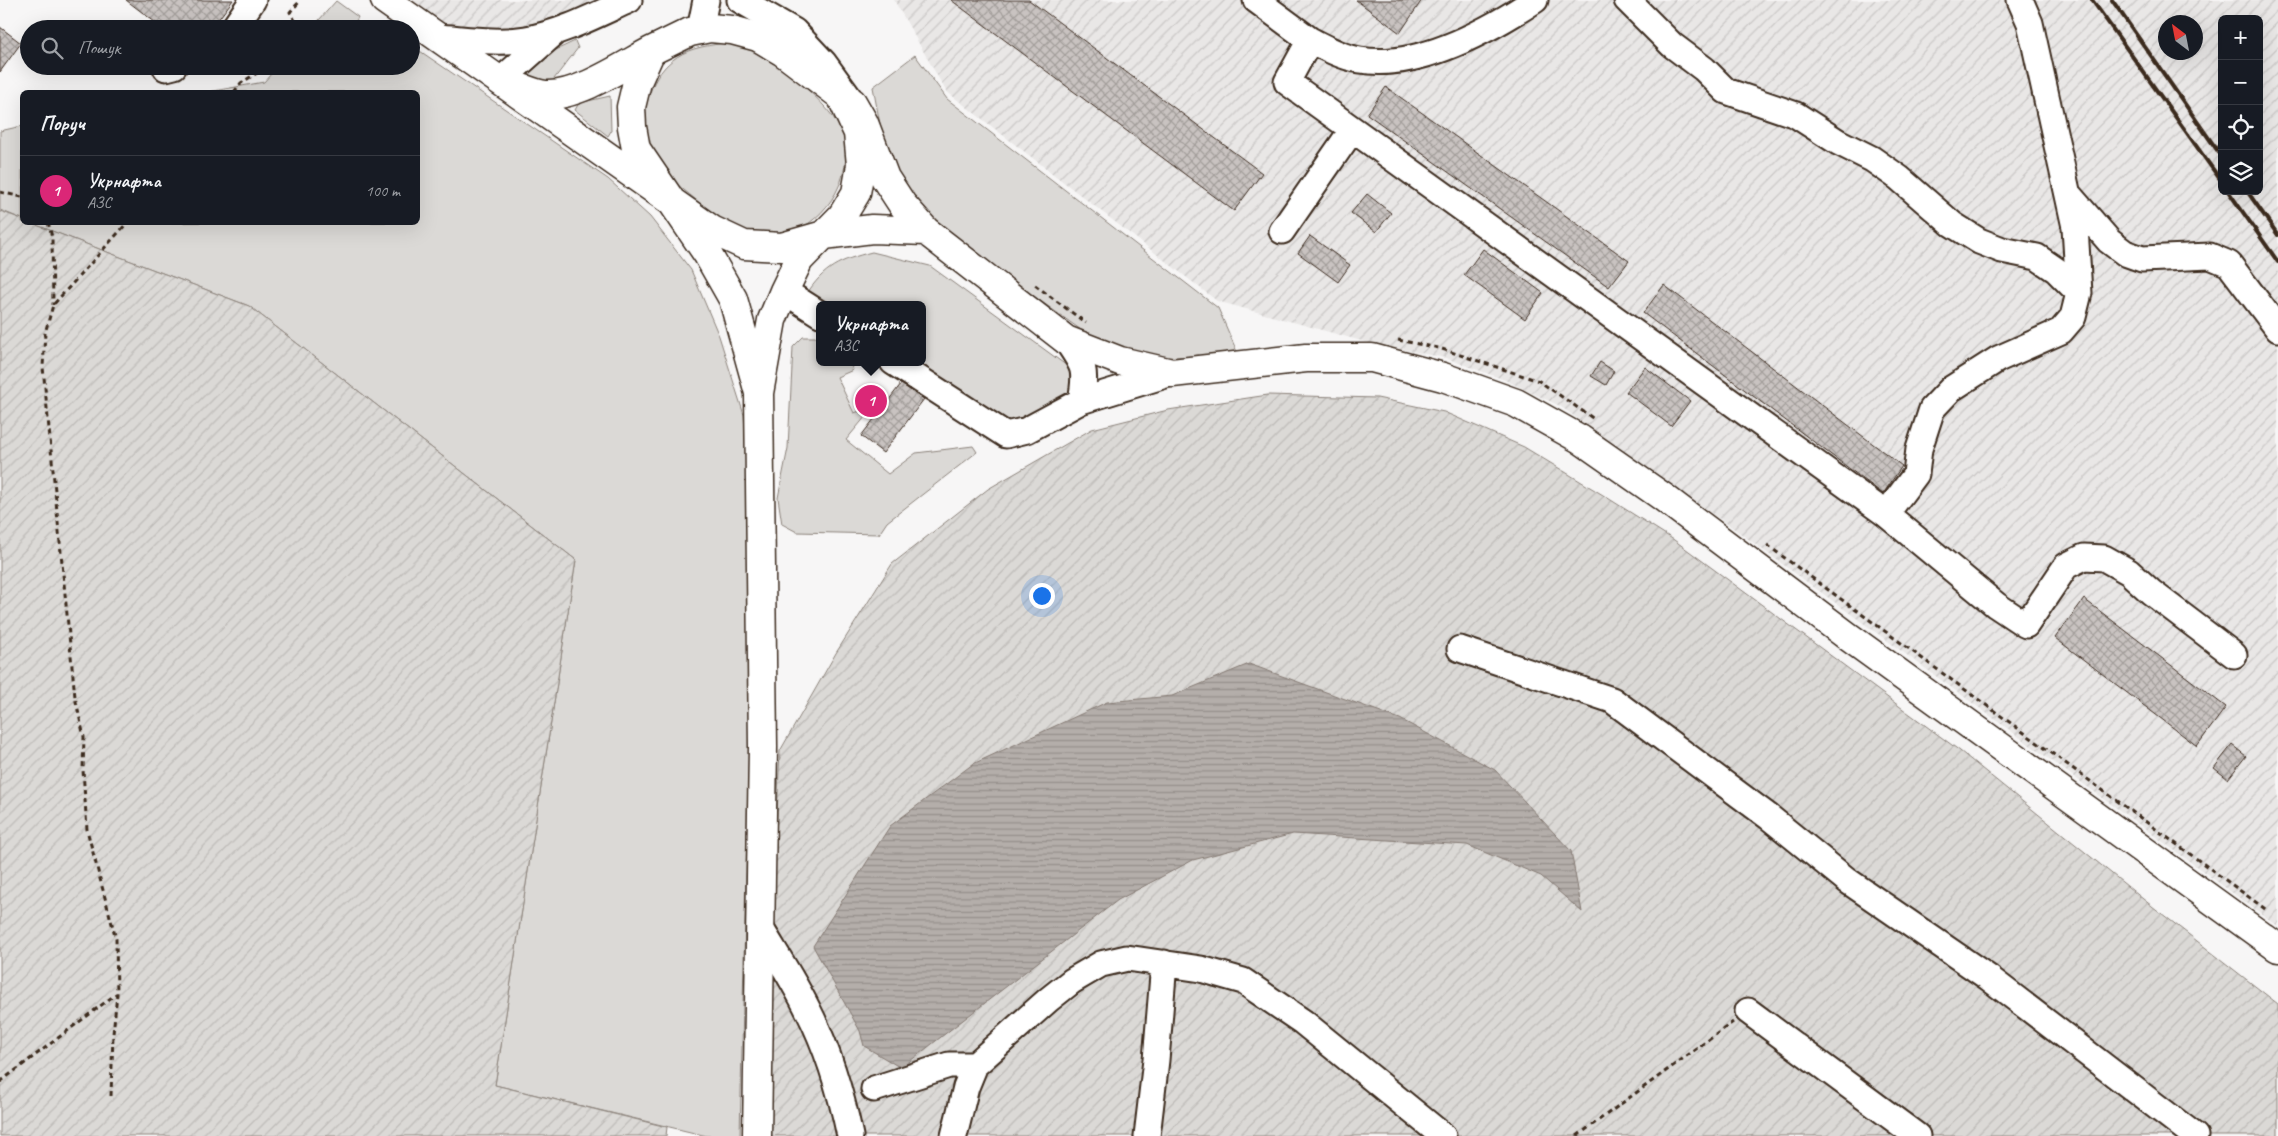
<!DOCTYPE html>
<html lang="uk">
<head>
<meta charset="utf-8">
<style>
	:root { --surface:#171b24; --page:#20242c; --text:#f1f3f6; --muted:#9ea1a6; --line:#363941; --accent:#db2777 }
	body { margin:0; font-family:Caveat,sans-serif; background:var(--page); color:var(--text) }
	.controls { position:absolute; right:15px; top:15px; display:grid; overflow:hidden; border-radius:8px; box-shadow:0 5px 20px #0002 }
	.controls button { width:45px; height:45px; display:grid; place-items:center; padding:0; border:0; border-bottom:1px solid var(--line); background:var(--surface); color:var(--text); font:25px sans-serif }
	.compass { position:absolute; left:2158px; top:15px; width:45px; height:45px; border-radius:50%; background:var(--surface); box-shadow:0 5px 20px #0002; rotate:328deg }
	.you { position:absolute; left:1041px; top:595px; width:18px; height:18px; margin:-12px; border:4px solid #fff; border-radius:50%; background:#1a73e8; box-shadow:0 0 0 8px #1a73e833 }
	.badge { display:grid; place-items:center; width:32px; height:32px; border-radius:50%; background:var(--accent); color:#fff; font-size:16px; font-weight:700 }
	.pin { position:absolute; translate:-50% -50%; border:2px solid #fff; box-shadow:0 1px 5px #0006 }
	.popup { position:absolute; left:816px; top:301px; width:110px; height:65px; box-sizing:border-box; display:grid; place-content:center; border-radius:8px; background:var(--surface); filter:drop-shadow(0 1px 4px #0005); font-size:16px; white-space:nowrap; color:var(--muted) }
	.popup b { font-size:19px; color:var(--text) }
	.popup::after { content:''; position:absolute; left:50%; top:100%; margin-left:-10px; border:10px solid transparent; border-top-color:var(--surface) }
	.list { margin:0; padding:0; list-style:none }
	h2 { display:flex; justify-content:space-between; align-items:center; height:65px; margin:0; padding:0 20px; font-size:21px }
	h2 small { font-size:16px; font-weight:400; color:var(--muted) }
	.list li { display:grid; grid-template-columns:32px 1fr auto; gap:15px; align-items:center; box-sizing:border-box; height:70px; padding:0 20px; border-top:1px solid var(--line) }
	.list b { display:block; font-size:19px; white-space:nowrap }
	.list p { margin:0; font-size:16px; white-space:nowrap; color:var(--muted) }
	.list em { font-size:16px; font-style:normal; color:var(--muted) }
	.icon { flex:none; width:28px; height:28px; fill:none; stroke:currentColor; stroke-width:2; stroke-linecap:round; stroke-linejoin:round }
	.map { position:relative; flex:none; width:2278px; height:1136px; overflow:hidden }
	.search { position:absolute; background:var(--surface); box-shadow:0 5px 20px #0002; left:20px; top:20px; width:400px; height:55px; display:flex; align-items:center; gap:12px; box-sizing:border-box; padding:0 18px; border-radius:28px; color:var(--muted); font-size:19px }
	.panel { position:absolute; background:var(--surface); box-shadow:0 5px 20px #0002; left:20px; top:90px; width:400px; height:135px; border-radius:8px }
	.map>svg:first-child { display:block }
	.industrial { fill:url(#industrial-furrows); fill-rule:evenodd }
	.grass { fill:#dbd9d6; stroke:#8b827a }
	.garden { fill:url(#garden-furrows); stroke:#8b827a }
	.water { fill:url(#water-rules); stroke:#847972 }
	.building { fill:url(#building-cross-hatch); stroke:#3b2a1e }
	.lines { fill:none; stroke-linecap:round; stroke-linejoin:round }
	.minor-casing { stroke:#3b2a1e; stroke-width:29 }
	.major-casing { stroke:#3b2a1e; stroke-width:31 }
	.path { stroke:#3b2a1e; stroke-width:3; stroke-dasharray:5 4; stroke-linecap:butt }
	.minor { stroke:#fff; stroke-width:25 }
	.major { stroke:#fff; stroke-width:28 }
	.rail { stroke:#3b2a1e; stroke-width:4 }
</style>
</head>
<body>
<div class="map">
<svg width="2278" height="1136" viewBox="0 0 2278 1136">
	<defs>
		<pattern id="industrial-furrows" width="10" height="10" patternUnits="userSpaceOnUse" patternTransform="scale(1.25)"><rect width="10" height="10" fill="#e9e7e6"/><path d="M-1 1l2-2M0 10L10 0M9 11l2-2" fill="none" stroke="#c9c6c5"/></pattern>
		<pattern id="garden-furrows" width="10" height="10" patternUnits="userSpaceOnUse" patternTransform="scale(1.25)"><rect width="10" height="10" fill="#dbd9d6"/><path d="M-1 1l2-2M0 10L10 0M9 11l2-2" fill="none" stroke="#bdbab7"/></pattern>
		<pattern id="water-rules" width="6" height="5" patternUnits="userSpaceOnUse" patternTransform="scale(1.25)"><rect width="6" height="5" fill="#b4aeaa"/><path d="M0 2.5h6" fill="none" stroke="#948e8a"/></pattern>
		<pattern id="building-cross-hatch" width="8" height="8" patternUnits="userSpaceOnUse" patternTransform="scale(1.25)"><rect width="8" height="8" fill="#c9c3c1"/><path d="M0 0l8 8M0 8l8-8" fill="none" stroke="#a49f9c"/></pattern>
	</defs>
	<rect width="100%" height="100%" fill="#f7f6f6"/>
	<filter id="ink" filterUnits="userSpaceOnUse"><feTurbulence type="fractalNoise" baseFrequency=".02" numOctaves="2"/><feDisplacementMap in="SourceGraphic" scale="10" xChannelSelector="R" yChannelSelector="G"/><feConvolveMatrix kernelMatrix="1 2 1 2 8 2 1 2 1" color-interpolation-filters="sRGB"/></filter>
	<g filter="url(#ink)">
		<path class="industrial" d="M410 0H598L550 22 516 29 489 31 450 27Z
			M894 0H2278V926L1729 525 1675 489 1560 406 1505 380 1446 358 1369 343 1217 301 946 91ZM2222 19H2259V191H2222ZM2166 22H2196V52H2166Z"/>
		<path class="grass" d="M336 1 358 17 352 29H311Z
			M575 41 578 48 547 88 527 73 537 59Z
			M723 43C731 45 739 46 746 48 776 61 843 110 846 146 847 159 844 174 839 186 831 205 814 223 795 231 753 248 714 215 684 190 676 183 664 176 658 167 653 160 646 146 643 137 642 132 644 126 644 122 646 90 661 59 694 49 703 46 714 45 723 43Z
			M411 45 608 179 650 217 691 270 719 336 744 415 753 558 740 1136H707L495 1085 576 560 249 306 31 223 418 222V92H208L264 82 278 66H411Z
			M915 55 947 99 1218 308 1238 354 1155 358 1135 355 1091 337 969 250 905 198 883 140 873 87Z
			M610 96 611 131 608 136 575 110 579 103Z
			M22 126V219L0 210V131Z
			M872 252 930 266 1074 371 1075 397 1007 428 907 362H922V305H820L806 295C824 267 840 260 872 252Z
			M803 337H820V362H849L853 370 837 377 854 413 863 410 866 416 846 440 888 474 916 453 973 446 977 452 887 522 879 534 797 532 782 524 778 498 788 448 793 347Z"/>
		<path class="garden" d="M0 211 22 219V222L31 223 249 306 576 560 495 1085 667 1127 666 1136H0Z
			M1268 395 1377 398 1444 412 1524 447 1603 495 1674 540 1960 751 2143 899 2278 1004V1136H771L773 900 780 751 836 653 892 564 988 489 1092 429 1168 410Z"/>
		<path class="water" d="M1249 664 1400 719 1495 770 1571 851 1582 912 1541 876 1467 845 1293 834 1193 860 1118 900 901 1068 864 1046 860 1031 813 946 890 826 973 764 1107 702 1172 696Z"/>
		<path class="building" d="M126 0H233L211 29H164Z
			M951 0H1029L1262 173 1234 211Z
			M1356 0H1422L1400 33Z
			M0 27 21 43 0 72Z
			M1386 87 1629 261 1609 287 1367 114Z
			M1367 194 1391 213 1376 232 1351 213Z
			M1310 236 1350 265 1338 282 1298 253Z
			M1483 249 1543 293 1525 319 1464 275Z
			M1664 285 1902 466 1883 494 1643 313Z
			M1600 362 1614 371 1606 385 1591 376Z
			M1645 367 1690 401 1671 426 1626 392Z
			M901 384 924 399 883 453 861 436Z
			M2084 599 2226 707 2197 746 2055 638Z
			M2232 745 2246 756 2228 779 2214 768Z"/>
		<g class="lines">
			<defs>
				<path id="minor" d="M740 0 794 31 824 63 848 96
					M1256 0 1310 40 1287 82 1886 514 1916 474 1919 449 1932 409 1951 389 1998 359 2061 331 2073 317 2079 293 2075 227 2030 23 2020 0
					M1627 0 1672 45 1704 69 1726 91 1796 115 1838 142 1872 159 1899 178 1952 224 1979 241 2002 250 2037 257 2056 270 2079 293
					M233 29 253 0
					M700 30 706 0
					M438 37C467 39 498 44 526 39 562 33 596 15 629 0
					M1310 40C1326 48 1342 57 1360 60 1418 70 1488 31 1535 0
					M166 68 174 66
					M500 81 553 34
					M2069 195 2109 241 2125 253 2142 259 2210 256 2229 264 2278 329
					M1282 231 1352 130
					M784 291 820 314
					M1066 340C1084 366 1087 369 1081 401
					M893 362 1006 435 1027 430 1081 401 1172 373
					M1886 514 1996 605 2026 625 2066 566 2084 557 2104 558 2129 572 2151 592 2234 655
					M1460 649 1612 700 1769 817 1848 881 1989 978 2195 1136
					M760 927C776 954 794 981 808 1010 828 1049 841 1093 850 1136
					M1748 1011 1917 1136
					M874 1089 949 1065H975
					M954 1136 966 1087 975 1065 1048 1000 1072 981 1101 964 1127 958 1201 969 1243 981 1303 1022 1443 1136
					M1147 1136 1156 1060 1164 963"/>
				<path id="major" d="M385 0 712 230 744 245 782 247 824 235 872 229 926 231
					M516 86C525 89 536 94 545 95 577 97 623 66 651 51
					M841 96 852 102 864 123 885 178 902 204 926 231 1066 340 1120 361 1172 373 1306 358H1372L1443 377 1516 403 1580 439 1663 497 1846 635 2278 948
					M757 1136 763 747 759 393 772 320 784 291 799 260 842 216 856 193 861 165 858 133 841 96 783 52 758 37 732 30 710 28 690 32 651 51 637 82 631 107 632 127 636 149 708 255 733 299 759 393"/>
			</defs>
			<use href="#minor" class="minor-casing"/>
			<use href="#major" class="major-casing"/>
			<path class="path" d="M300 29 290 12 301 0
				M234 92 241 83 268 66
				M0 192 22 197
				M48 222 52 237 53 305
				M1035 285 1086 323
				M1398 340 1439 348 1539 381 1594 419
				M1767 545 2268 911
				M0 1082 116 994
				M111 1096 113 1034 117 994 116 939 87 830 83 770 84 737 75 697 43 367 45 333 53 305 128 222
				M1577 1136 1733 1022"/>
			<use href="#minor" class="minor"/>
			<use href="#major" class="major"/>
			<path class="rail" d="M2092 0 2222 182
				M2112 0 2222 157
				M2228 191 2278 262
				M2247 191 2278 235"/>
		</g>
	</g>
</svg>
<div class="controls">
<button>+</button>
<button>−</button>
<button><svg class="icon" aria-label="locate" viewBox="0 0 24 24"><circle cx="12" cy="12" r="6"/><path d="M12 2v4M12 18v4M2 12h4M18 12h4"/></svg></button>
<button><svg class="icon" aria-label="layers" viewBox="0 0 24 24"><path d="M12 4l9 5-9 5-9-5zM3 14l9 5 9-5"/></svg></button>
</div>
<svg class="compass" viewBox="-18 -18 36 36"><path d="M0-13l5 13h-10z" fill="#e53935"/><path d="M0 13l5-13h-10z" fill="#9ea1a6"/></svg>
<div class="you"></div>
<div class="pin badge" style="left:871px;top:401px">1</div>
<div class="popup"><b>Укрнафта</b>АЗС</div>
<div class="search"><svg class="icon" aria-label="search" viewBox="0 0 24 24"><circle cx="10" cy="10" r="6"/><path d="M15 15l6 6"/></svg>Пошук</div>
<section class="panel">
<h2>Поруч<small></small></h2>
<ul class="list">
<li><span class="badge">1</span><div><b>Укрнафта</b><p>АЗС</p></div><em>100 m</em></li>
</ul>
</section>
</div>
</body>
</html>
